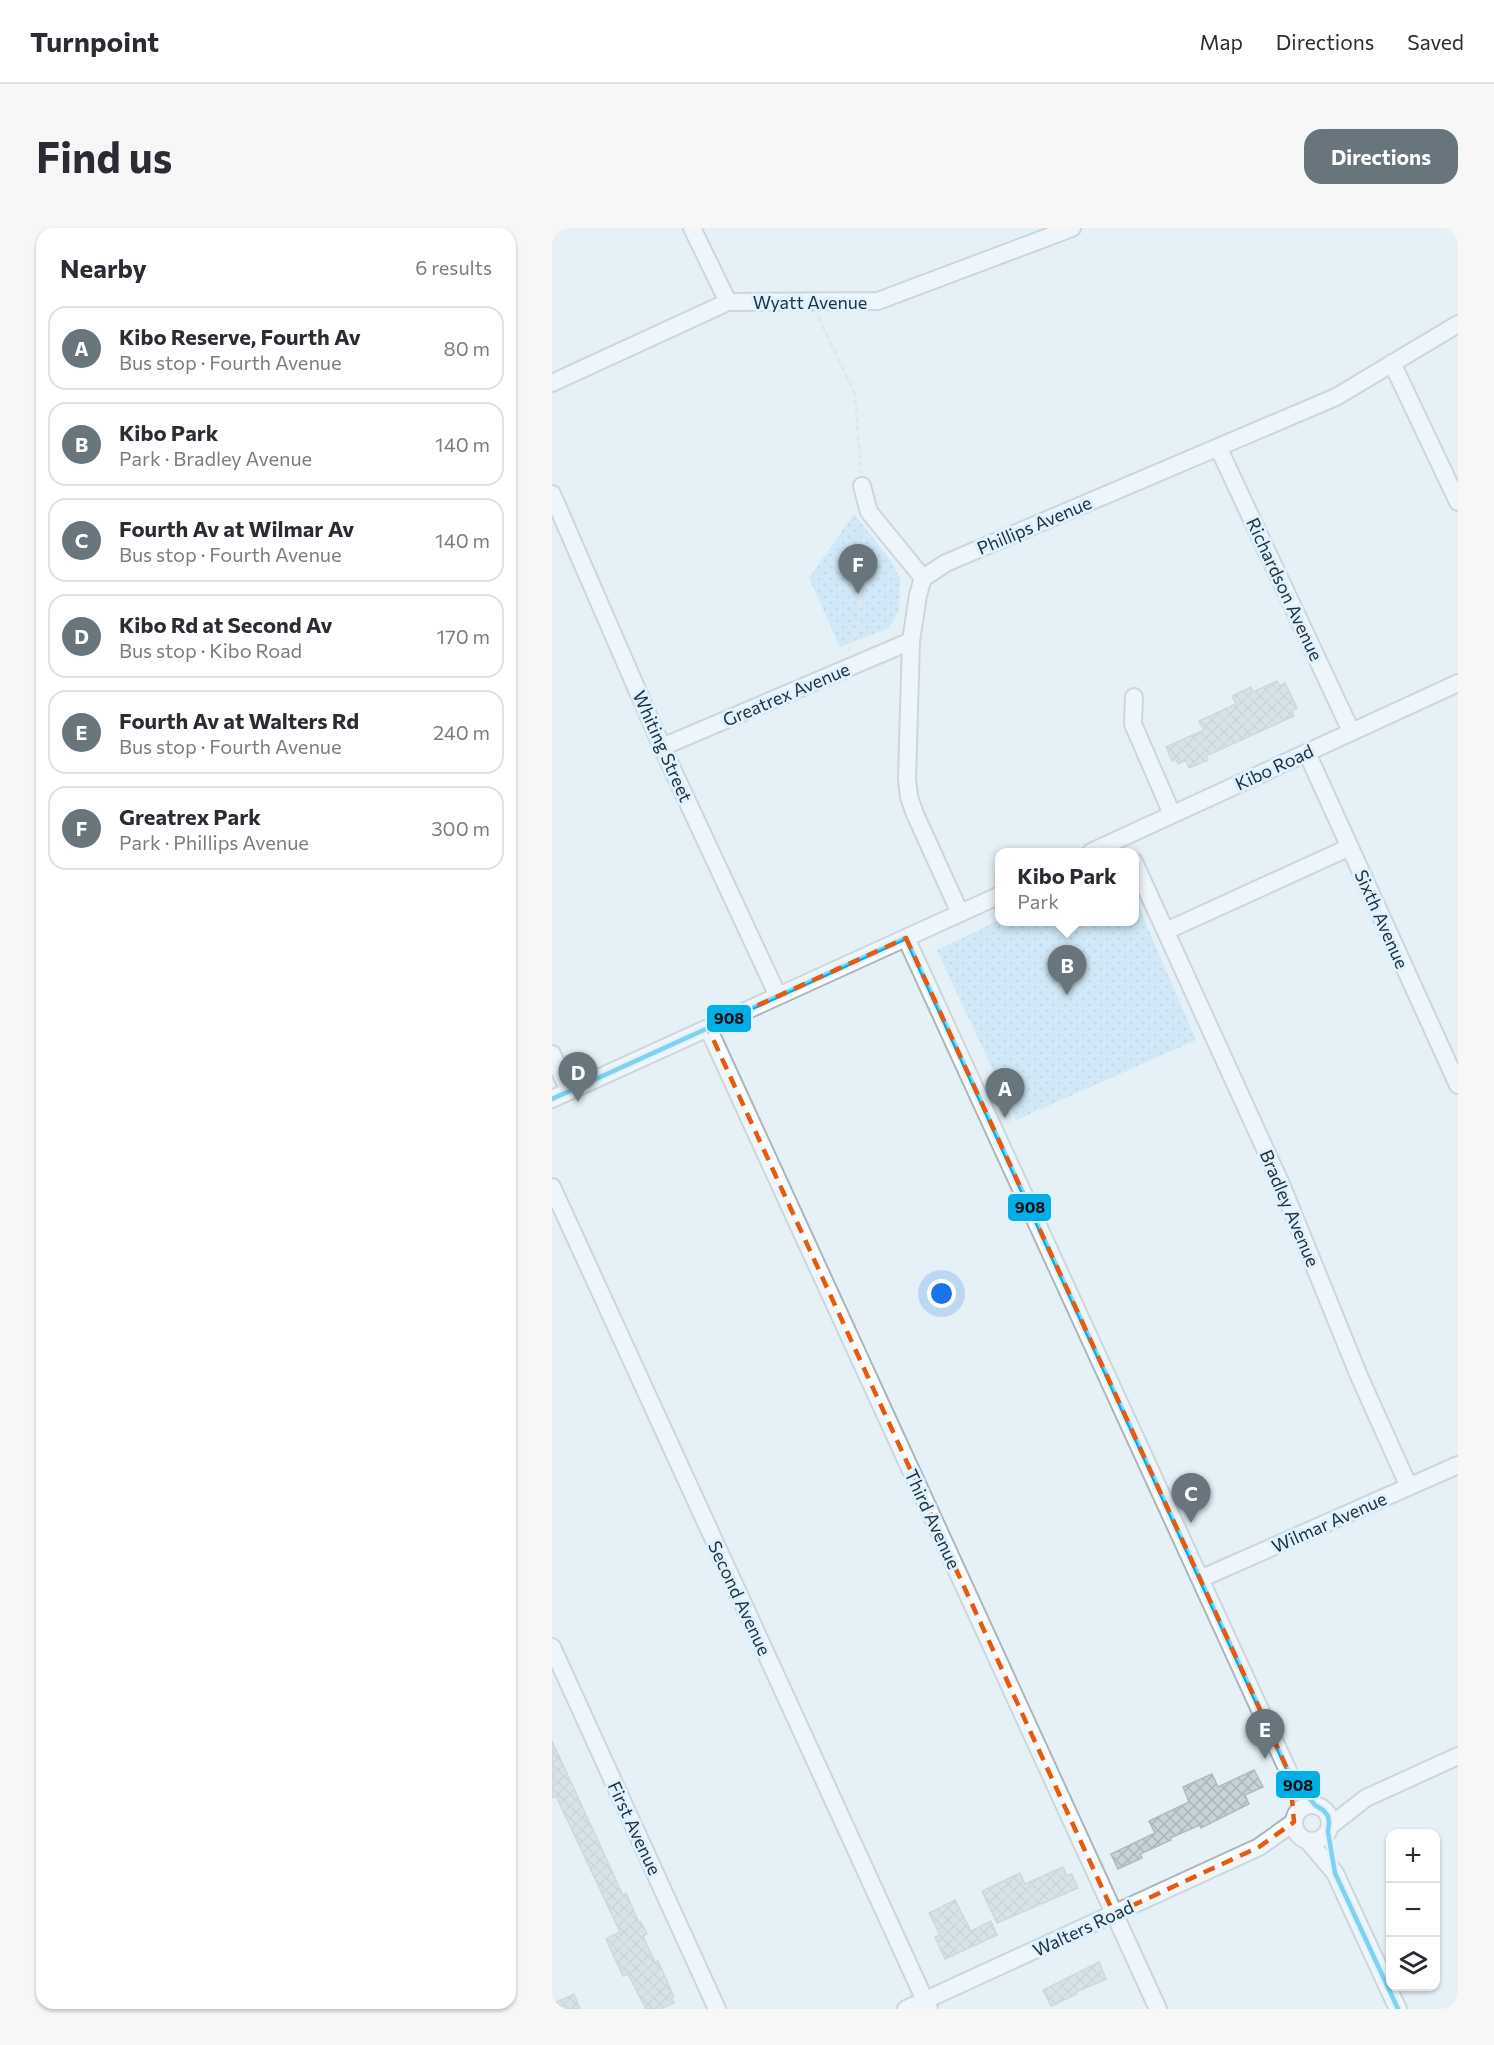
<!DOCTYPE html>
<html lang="en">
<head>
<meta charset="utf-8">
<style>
	:root { --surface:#fff; --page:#f7f7f7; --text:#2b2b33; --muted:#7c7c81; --line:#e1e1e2; --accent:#69757d }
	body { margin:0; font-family:Commissioner,sans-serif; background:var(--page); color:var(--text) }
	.controls { position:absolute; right:18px; bottom:18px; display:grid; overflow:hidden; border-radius:12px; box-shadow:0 2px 4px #0004 }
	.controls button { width:54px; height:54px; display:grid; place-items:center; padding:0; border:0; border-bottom:2px solid var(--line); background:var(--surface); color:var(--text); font:30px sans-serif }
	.you { position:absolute; left:390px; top:1066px; width:21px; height:21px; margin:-15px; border:4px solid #fff; border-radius:50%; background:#1a73e8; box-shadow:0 0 0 9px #1a73e833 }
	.badge { display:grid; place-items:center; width:39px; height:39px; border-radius:50%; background:var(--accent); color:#fff; font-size:20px; font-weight:700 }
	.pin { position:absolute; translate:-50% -50px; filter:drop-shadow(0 2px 3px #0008) }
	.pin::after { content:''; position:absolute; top:32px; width:21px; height:18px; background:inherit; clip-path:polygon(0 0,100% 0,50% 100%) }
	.popup { position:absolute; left:443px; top:620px; width:144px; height:78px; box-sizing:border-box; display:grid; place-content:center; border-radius:12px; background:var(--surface); filter:drop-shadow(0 2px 4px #0005); font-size:20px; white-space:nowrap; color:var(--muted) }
	.popup b { font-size:22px; color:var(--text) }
	.popup::after { content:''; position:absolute; left:50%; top:100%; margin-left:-12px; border:12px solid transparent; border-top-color:var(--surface) }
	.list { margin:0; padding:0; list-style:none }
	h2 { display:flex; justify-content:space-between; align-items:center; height:78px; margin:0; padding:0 24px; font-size:26px }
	h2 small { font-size:20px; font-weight:400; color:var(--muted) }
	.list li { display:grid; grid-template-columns:39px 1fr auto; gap:18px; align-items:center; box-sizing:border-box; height:84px; margin:0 12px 12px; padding:0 12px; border:2px solid var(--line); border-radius:18px }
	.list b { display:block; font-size:22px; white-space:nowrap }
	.list p { margin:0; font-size:20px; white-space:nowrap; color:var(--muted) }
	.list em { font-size:20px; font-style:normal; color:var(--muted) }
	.icon { flex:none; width:33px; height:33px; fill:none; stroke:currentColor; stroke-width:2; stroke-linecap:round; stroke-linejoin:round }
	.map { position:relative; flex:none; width:906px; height:1781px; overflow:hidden; border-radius:18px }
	header { display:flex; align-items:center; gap:36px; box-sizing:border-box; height:84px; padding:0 30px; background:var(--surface); border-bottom:2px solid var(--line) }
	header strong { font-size:28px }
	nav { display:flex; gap:33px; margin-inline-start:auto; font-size:21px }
	.intro { display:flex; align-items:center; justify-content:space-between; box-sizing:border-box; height:144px; padding:0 36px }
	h1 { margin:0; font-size:42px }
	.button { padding:15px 27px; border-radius:18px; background:var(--accent); color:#fff; font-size:21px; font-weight:700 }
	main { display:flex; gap:36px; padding:0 36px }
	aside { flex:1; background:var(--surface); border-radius:18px; box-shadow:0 2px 4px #0004 }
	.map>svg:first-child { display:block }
	.park { fill:url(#park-dots) }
	.building { fill:url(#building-cross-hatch); stroke:#afb9c0; stroke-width:1.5 }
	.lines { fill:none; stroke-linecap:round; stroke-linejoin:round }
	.minor-casing { stroke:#abb6bc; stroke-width:20 }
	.path { stroke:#dbdee0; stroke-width:3; stroke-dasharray:6 3; stroke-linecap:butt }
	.minor { stroke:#fbfdfe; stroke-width:16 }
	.bus-1-casing { stroke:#def2ff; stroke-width:9 }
	.bus-1 { stroke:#02aee6; stroke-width:4.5 }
	.marked { fill:none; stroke:#e8590c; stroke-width:4.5; stroke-dasharray:12 8; stroke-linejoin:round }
	.labels { text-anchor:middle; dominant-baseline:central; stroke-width:6; stroke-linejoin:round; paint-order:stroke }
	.street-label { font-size:18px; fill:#25323b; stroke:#def2ff }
	.line-badge { stroke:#def2ff; stroke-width:2 }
	.pale-badge-label { font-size:16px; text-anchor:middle; font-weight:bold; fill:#111 }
</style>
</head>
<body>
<header>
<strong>Turnpoint</strong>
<nav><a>Map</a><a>Directions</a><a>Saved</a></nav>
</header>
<div class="intro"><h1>Find us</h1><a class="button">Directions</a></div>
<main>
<aside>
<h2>Nearby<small>6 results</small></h2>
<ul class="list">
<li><span class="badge">A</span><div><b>Kibo Reserve, Fourth Av</b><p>Bus stop · Fourth Avenue</p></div><em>80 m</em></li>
<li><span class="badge">B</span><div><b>Kibo Park</b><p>Park · Bradley Avenue</p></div><em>140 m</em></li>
<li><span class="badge">C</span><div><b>Fourth Av at Wilmar Av</b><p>Bus stop · Fourth Avenue</p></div><em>140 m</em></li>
<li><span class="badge">D</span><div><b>Kibo Rd at Second Av</b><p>Bus stop · Kibo Road</p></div><em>170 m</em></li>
<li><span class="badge">E</span><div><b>Fourth Av at Walters Rd</b><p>Bus stop · Fourth Avenue</p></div><em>240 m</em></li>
<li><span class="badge">F</span><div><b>Greatrex Park</b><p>Park · Phillips Avenue</p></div><em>300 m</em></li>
</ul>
</aside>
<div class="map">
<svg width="906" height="1781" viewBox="0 0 906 1781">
	<defs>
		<pattern id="park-dots" width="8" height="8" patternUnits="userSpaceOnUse" patternTransform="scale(1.5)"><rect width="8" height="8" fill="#b6def5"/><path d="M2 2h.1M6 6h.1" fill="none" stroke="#9cbfd3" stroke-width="1.8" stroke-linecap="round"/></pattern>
		<pattern id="building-cross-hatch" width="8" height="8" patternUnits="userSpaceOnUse" patternTransform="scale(1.5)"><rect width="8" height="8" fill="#c6d2d8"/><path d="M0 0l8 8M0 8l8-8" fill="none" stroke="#aab5ba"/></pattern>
	</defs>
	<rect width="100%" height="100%" fill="#e6f1f7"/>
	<path class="park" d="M302 286 339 333 348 351 347 382 337 400 288 419 257 350Z
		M583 670 644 812 464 892 385 722 447 692 582 694Z"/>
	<path class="building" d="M725 453 728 458 733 455 745 480 740 483 742 488 654 528 656 532 637 540 634 532 626 536 624 531 620 533 614 519 652 502 647 493 684 476 680 468 699 459 701 464Z
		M0 1513 71 1667 74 1665 87 1695 89 1694 95 1706 91 1708 103 1734 106 1733 122 1769 119 1770 122 1775 108 1781H94L76 1746 71 1748 54 1711 68 1704 4 1568 0 1570Z
		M702 1542 711 1559 693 1567 697 1576 649 1600 648 1597 618 1610 619 1612 588 1626 590 1630 566 1641 559 1626 603 1605 597 1593 637 1574 631 1559 660 1546 666 1559Z
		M511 1639 515 1648 520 1646 526 1660 445 1695 430 1663 468 1645 473 1656Z
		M403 1672 419 1703 439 1693 445 1707 393 1731 383 1709 388 1707 377 1685Z
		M547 1734 554 1751 524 1764 525 1766 499 1778 491 1762Z
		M22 1766 28 1781H0V1776Z"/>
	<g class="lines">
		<defs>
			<path id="minor" d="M140 0 176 74
				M840 135 906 274
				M0 155 176 74 326 73 520 0
				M666 219 799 503
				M310 258 317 284 371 350
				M0 266 110 519 226 768
				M582 469 581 496 620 586
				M110 519 359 413
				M755 525 906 857
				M539 624 906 455
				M582 634 729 956 807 1148 857 1259
				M408 685 363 586 357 569 355 551 359 413 366 367 371 350 394 335 784 169 906 96
				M614 703 798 619
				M354 710 738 1547 763 1577
				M156 800 606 1781
				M0 826 17 863
				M0 871 448 667
				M0 959 377 1781
				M648 1351 906 1237
				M0 1419 165 1781
				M742 1595a18 18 0 1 1 36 0a18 18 0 1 1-36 0Z
				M778 1598 814 1570 906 1528
				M756 1613 783 1645 846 1781
				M354 1781 707 1619 742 1594"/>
		</defs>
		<use href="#minor" class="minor-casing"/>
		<path class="path" d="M266 89 303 166 309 245
			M297 423 307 392 312 305"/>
		<use href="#minor" class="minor"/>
		<defs>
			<path id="bus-1" d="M354 710 738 1547 763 1577 771 1582 776 1588 777 1595 776 1604 783 1645 846 1781
				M0 871 354 710"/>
		</defs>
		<use href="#bus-1" class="bus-1-casing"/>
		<use href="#bus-1" class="bus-1"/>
	</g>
	<path d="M0 0H906V1781H0ZM354 710 738 1547 742 1594 707 1619 562 1686 156 800Z" fill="#e6f1f7" fill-opacity=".55" fill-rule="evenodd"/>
	<path class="marked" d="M354 710 738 1547 742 1594 707 1619 562 1686 156 800Z"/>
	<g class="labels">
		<g class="street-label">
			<text x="258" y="74">Wyatt Avenue</text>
			<text transform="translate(482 297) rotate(-23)">Phillips Avenue</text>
			<text transform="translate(733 361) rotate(65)">Richardson Avenue</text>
			<text transform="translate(234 466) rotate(-23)">Greatrex Avenue</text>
			<text transform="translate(111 518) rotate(66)">Whiting Street</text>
			<text transform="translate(722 539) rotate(-25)">Kibo Road</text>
			<text transform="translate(830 691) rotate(66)">Sixth Avenue</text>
			<text transform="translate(738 980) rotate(67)">Bradley Avenue</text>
			<text transform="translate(381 1291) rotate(65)">Third Avenue</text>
			<text transform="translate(777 1294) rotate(-24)">Wilmar Avenue</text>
			<text transform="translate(188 1370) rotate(65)">Second Avenue</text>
			<text transform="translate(83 1600) rotate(65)">First Avenue</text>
			<text transform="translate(531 1700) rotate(-25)">Walters Road</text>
		</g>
	</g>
	<g class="line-badge">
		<rect x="154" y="776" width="46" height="29" rx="6" fill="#02aee6"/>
		<rect x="455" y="965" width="45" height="29" rx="6" fill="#02aee6"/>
		<rect x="723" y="1542" width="46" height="29" rx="6" fill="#02aee6"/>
	</g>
	<g class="pale-badge-label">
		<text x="177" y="796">908</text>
		<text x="478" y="985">908</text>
		<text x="746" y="1563">908</text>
	</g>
</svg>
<div class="controls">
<button>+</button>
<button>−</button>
<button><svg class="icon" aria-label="layers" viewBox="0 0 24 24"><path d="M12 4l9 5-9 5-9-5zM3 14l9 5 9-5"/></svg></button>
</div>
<div class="you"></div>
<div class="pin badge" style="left:453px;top:890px">A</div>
<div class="pin badge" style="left:515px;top:767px">B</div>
<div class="popup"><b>Kibo Park</b>Park</div>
<div class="pin badge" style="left:639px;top:1295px">C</div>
<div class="pin badge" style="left:26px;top:874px">D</div>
<div class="pin badge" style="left:713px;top:1531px">E</div>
<div class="pin badge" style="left:306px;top:366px">F</div>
</div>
</main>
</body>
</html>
